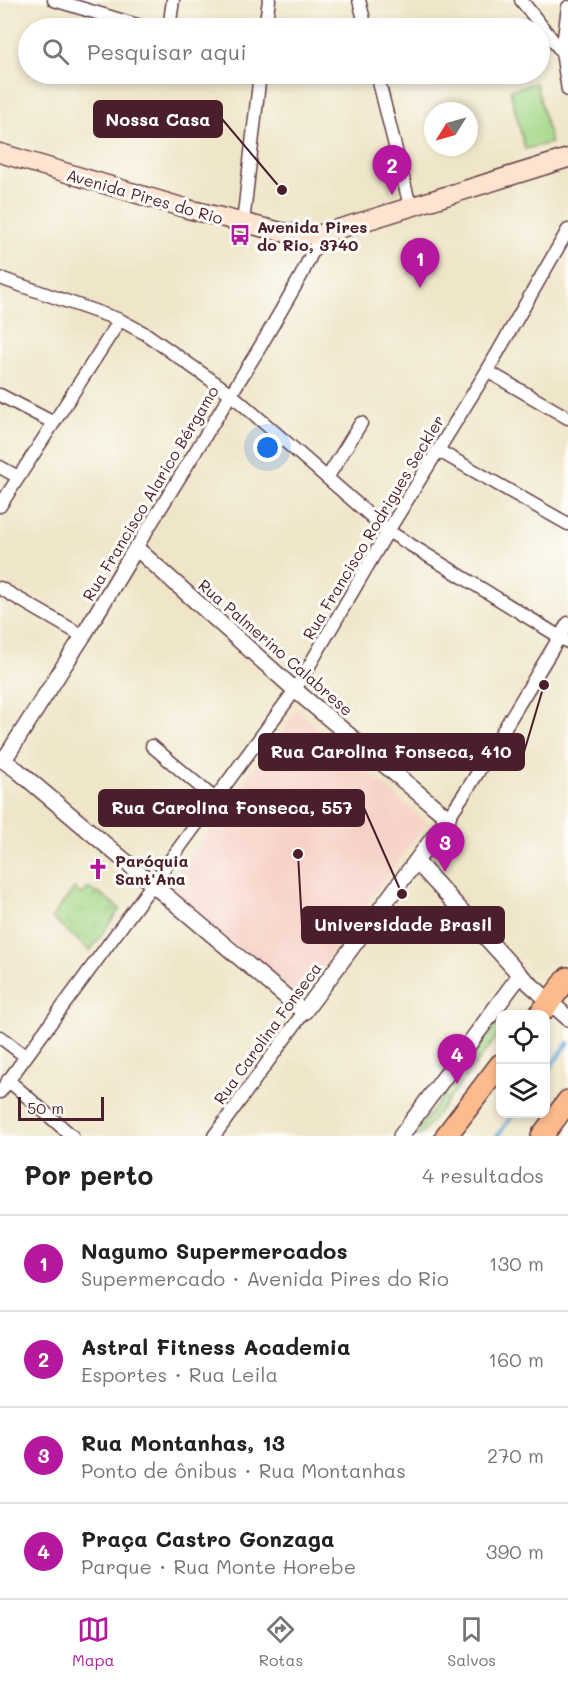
<!DOCTYPE html>
<html lang="pt">
<head>
<meta charset="utf-8">
<style>
	:root { --surface:#fff; --page:#f6f6f6; --text:#222; --muted:#767676; --line:#e0e0e0; --accent:#b5179e }
	body { margin:0; font-family:Mali,sans-serif; background:var(--page); color:var(--text) }
	.controls { position:absolute; right:18px; bottom:18px; display:grid; overflow:hidden; border-radius:12px; box-shadow:0 3px 9px #0003 }
	.controls button { width:54px; height:54px; display:grid; place-items:center; padding:0; border:0; border-bottom:2px solid var(--line); background:var(--surface); color:var(--text); font:30px sans-serif }
	.compass { position:absolute; left:424px; top:102px; width:54px; height:54px; border-radius:50%; background:var(--surface); box-shadow:0 3px 9px #0003; rotate:233deg }
	.scale { position:absolute; left:18px; bottom:15px; width:86px; box-sizing:border-box; padding-left:6px; border:3px solid #4a1f2b; border-top:0; font-size:16px; line-height:21px; white-space:nowrap; color:#4a1f2b; -webkit-text-stroke:4px #fdfcf7; paint-order:stroke }
	.you { position:absolute; left:268px; top:448px; width:21px; height:21px; margin:-15px; border:4px solid #fff; border-radius:50%; background:#1a73e8; box-shadow:0 0 0 9px #1a73e833 }
	.badge { display:grid; place-items:center; width:39px; height:39px; border-radius:50%; background:var(--accent); color:#fff; font-size:20px; font-weight:700 }
	.pin { position:absolute; translate:-50% -50px; filter:drop-shadow(0 2px 3px #0008) }
	.pin::after { content:''; position:absolute; top:32px; width:21px; height:18px; background:inherit; clip-path:polygon(0 0,100% 0,50% 100%) }
	.list { margin:0; padding:0; list-style:none }
	h2 { display:flex; justify-content:space-between; align-items:center; height:78px; margin:0; padding:0 24px; font-size:26px }
	h2 small { font-size:20px; font-weight:400; color:var(--muted) }
	.list li { display:grid; grid-template-columns:39px 1fr auto; gap:18px; align-items:center; box-sizing:border-box; height:96px; padding:0 24px; border-top:2px solid var(--line) }
	.list b { display:block; font-size:22px; white-space:nowrap }
	.list p { margin:0; font-size:20px; white-space:nowrap; color:var(--muted) }
	.list em { font-size:20px; font-style:normal; color:var(--muted) }
	.icon { flex:none; width:33px; height:33px; fill:none; stroke:currentColor; stroke-width:2; stroke-linecap:round; stroke-linejoin:round }
	.map { position:relative; flex:none; width:568px; height:1136px; overflow:hidden }
	.search { position:absolute; background:var(--surface); box-shadow:0 3px 9px #0003; left:18px; right:18px; top:18px; height:66px; display:flex; align-items:center; gap:15px; box-sizing:border-box; padding:0 21px; border-radius:33px; color:var(--muted); font-size:22px }
	.sheet { height:462px; background:var(--surface) }
	nav { display:flex; justify-content:space-around; align-items:center; box-sizing:border-box; height:84px; border-top:2px solid var(--line); background:var(--surface); font-size:16px; color:var(--muted) }
	nav a { display:grid; justify-items:center; gap:3px }
	nav .on { color:var(--accent) }
	.map>svg:first-child { display:block }
	.built { fill:#f7d1c7 }
	.park { fill:url(#park-crowns); stroke:#777b59; stroke-width:1.5 }
	.garden { fill:#a4d787; stroke:#777b59; stroke-width:1.5 }
	.lines { fill:none; stroke-linecap:round; stroke-linejoin:round }
	.stream { stroke:#5fa6d6; stroke-width:4 }
	.minor-casing { stroke:#633d43; stroke-width:15 }
	.tertiary-casing { stroke:#633d43; stroke-width:18 }
	.secondary-casing { stroke:#633d43; stroke-width:21 }
	.trunk-casing { stroke:#633d43; stroke-width:24 }
	.minor { stroke:#fff; stroke-width:12 }
	.tertiary { stroke:#fff; stroke-width:15 }
	.secondary { stroke:#fde4d1; stroke-width:18 }
	.trunk { stroke:#fbbb8c; stroke-width:21 }
	.labels { text-anchor:middle; dominant-baseline:central; stroke-width:6; stroke-linejoin:round; paint-order:stroke }
	.street-label { font-size:16px; fill:#4a1f2b; stroke:#fdfcf7 }
	.poi-label { font-size:16px; font-weight:bold; fill:#4a1f2b; stroke:#fdfcf7; text-anchor:start }
	.leader { fill:none; stroke:#4a1f2b; stroke-width:2 }
	.callout-dot { fill:#4a1f2b; stroke:#fdfcf7; stroke-width:2 }
	.callout { fill:#4a1f2b; stroke:#4a1f2b; stroke-width:2 }
	.callout-label { font-size:18px; text-anchor:middle; font-weight:bold; fill:#fff }
</style>
</head>
<body>
<div class="map">
<svg width="568" height="1136" viewBox="0 0 568 1136">
	<defs>
		<pattern id="park-crowns" width="20" height="18" patternUnits="userSpaceOnUse" patternTransform="scale(1.5)"><rect width="20" height="18" fill="#a4d787"/><path d="M2 6a3 3 0 1 1 6 0M12 15a3 3 0 1 1 6 0" fill="none" stroke="#8fb875"/></pattern>
	</defs>
	<rect width="100%" height="100%" fill="#fdfcf7"/>
	<filter id="ink" filterUnits="userSpaceOnUse"><feTurbulence type="fractalNoise" baseFrequency=".0167" numOctaves="2"/><feDisplacementMap in="SourceGraphic" scale="12" xChannelSelector="R" yChannelSelector="G"/><feConvolveMatrix kernelMatrix="1 2 1 2 8 2 1 2 1" color-interpolation-filters="sRGB"/></filter>
	<filter id="wash" filterUnits="userSpaceOnUse"><feTurbulence type="fractalNoise" baseFrequency=".008" numOctaves="4" result="noise"/><feDisplacementMap in="SourceGraphic" scale="24" xChannelSelector="R" yChannelSelector="G"/><feGaussianBlur stdDeviation="1.35" result="paint"/><feColorMatrix in="noise" values="0 0 0 0 0 0 0 0 0 0 0 0 0 0 0 0 0 1.4 0 .05"/><feComposite in="paint" operator="in"/></filter>
	<g filter="url(#wash)">
		<rect width="100%" height="100%" fill="#efe5c8"/>
		<path class="built" d="M297 710 427 823 381 884 301 997 166 890Z"/>
		<path class="park" d="M74 888 82 895 88 888 97 894 99 892 120 909 90 951 52 918Z
			M500 1019V1033L420 1136H416L415 1134Z"/>
		<path class="garden" d="M536 83 551 143 525 149 510 90Z"/>
		<g class="lines">
			<path class="stream" d="M546 1073 568 1043
				M497 1136 514 1114"/>
		</g>
	</g>
	<g filter="url(#ink)">
		<g class="lines">
			<defs>
				<path id="minor" d="M54 0 147 28
					M359 0 366 28
					M521 0 562 52
					M568 7 562 52 568 90
					M169 28 173 0
					M265 28 269 0
					M377 74 410 206
					M243 223 260 74
					M0 278 120 320 146 334 231 394 388 531 568 642
					M487 371 568 418
					M0 395 54 423
					M439 451 568 524
					M0 467 18 477
					M327 478 361 423
					M0 506 120 320
					M136 548 260 347 301 276 321 234
					M0 588 83 636
					M152 746 215 799
					M448 818 472 782 568 623
					M0 1037 25 1056
					M8 1080 72 1136
					M0 1092 295 690 388 531 487 371 568 230
					M214 1136 304 1012"/>
				<path id="tertiary" d="M0 758 17 770 304 1012 448 818 295 690 136 548 83 636 4 760
					M416 861 520 975 568 1018
					M401 1136 520 975"/>
				<path id="secondary" d="M0 153 188 209 281 232 305 235 321 234 375 218 568 158"/>
				<path id="trunk" d="M540 1014 568 978
					M446 1136 500 1065
					M542 1136 568 1101"/>
			</defs>
			<use href="#minor" class="minor-casing"/>
			<use href="#tertiary" class="tertiary-casing"/>
			<use href="#secondary" class="secondary-casing"/>
			<use href="#trunk" class="trunk-casing"/>
			<use href="#minor" class="minor"/>
			<use href="#tertiary" class="tertiary"/>
			<use href="#secondary" class="secondary"/>
			<use href="#trunk" class="trunk"/>
		</g>
	</g>
	<defs>
		<symbol id="bus-bare" viewBox="-9 -9 18 18"><path d="M-5-6H5V4H4V6H2V4H-2V6H-4V4H-5ZM-3.5-4V0h7V-4ZM-3.5 1.2v1.5H-2V1.2ZM2 1.2v1.5H3.5V1.2Z" fill="#b5179e" stroke="#fdfcf7" stroke-width="2.5" paint-order="stroke"/></symbol>
		<symbol id="church-bare" viewBox="-9 -9 18 18"><path d="M-1.2-6h2.4v3.5h3.3v2.4h-3.3V6h-2.4V-.1h-3.3v-2.4h3.3Z" fill="#b5179e" stroke="#fdfcf7" stroke-width="2.5" paint-order="stroke"/></symbol>
	</defs>
	<g fill-rule="evenodd">
		<use href="#bus-bare" x="225" y="220" width="30" height="30"/>
		<use href="#church-bare" x="83" y="854" width="30" height="30"/>
	</g>
	<g class="labels">
		<g class="street-label">
			<text transform="translate(145 196) rotate(16)">Avenida Pires do Rio</text>
			<text transform="translate(150 493) rotate(-59)">Rua Francisco Alarico Bérgamo</text>
			<text transform="translate(373 527) rotate(-59)">Rua Francisco Rodrigues Seckler</text>
			<text transform="translate(276 647) rotate(41)">Rua Palmerino Calabrese</text>
			<text transform="translate(267 1033) rotate(-54)">Rua Carolina Fonseca</text>
		</g>
		<g class="poi-label">
			<text x="257" y="226">Avenida Pires<tspan x="257" dy="18">do Rio, 3740</tspan></text>
			<text x="115" y="860">Paróquia<tspan x="115" dy="18">Sant'Ana</tspan></text>
		</g>
	</g>
	<path class="leader" d="M282 190L222 119M544 685L524 752M402 894L364 808M298 854L302 925"/>
	<g class="callout-dot">
		<circle cx="282" cy="190" r="6"/>
		<circle cx="544" cy="685" r="6"/>
		<circle cx="402" cy="894" r="6"/>
		<circle cx="298" cy="854" r="6"/>
	</g>
	<g class="callout">
		<rect x="94" y="101" width="128" height="36" rx="6"/>
		<rect x="259" y="734" width="265" height="36" rx="6"/>
		<rect x="99" y="790" width="265" height="36" rx="6"/>
		<rect x="302" y="907" width="202" height="36" rx="6"/>
	</g>
	<g class="callout-label">
		<text x="158" y="126">Nossa Casa</text>
		<text x="391" y="758">Rua Carolina Fonseca, 410</text>
		<text x="232" y="814">Rua Carolina Fonseca, 557</text>
		<text x="403" y="931">Universidade Brasil</text>
	</g>
</svg>
<div class="controls">
<button><svg class="icon" aria-label="locate" viewBox="0 0 24 24"><circle cx="12" cy="12" r="6"/><path d="M12 2v4M12 18v4M2 12h4M18 12h4"/></svg></button>
<button><svg class="icon" aria-label="layers" viewBox="0 0 24 24"><path d="M12 4l9 5-9 5-9-5zM3 14l9 5 9-5"/></svg></button>
</div>
<svg class="compass" viewBox="-18 -18 36 36"><path d="M0-13l5 13h-10z" fill="#e53935"/><path d="M0 13l5-13h-10z" fill="#767676"/></svg>
<div class="scale">50 m</div>
<div class="you"></div>
<div class="pin badge" style="left:420px;top:288px">1</div>
<div class="pin badge" style="left:392px;top:195px">2</div>
<div class="pin badge" style="left:445px;top:872px">3</div>
<div class="pin badge" style="left:457px;top:1084px">4</div>
<div class="search"><svg class="icon" aria-label="search" viewBox="0 0 24 24"><circle cx="10" cy="10" r="6"/><path d="M15 15l6 6"/></svg>Pesquisar aqui</div>
</div>
<section class="sheet">
<h2>Por perto<small>4 resultados</small></h2>
<ul class="list">
<li><span class="badge">1</span><div><b>Nagumo Supermercados</b><p>Supermercado · Avenida Pires do Rio</p></div><em>130 m</em></li>
<li><span class="badge">2</span><div><b>Astral Fitness Academia</b><p>Esportes · Rua Leila</p></div><em>160 m</em></li>
<li><span class="badge">3</span><div><b>Rua Montanhas, 13</b><p>Ponto de ônibus · Rua Montanhas</p></div><em>270 m</em></li>
<li><span class="badge">4</span><div><b>Praça Castro Gonzaga</b><p>Parque · Rua Monte Horebe</p></div><em>390 m</em></li>
</ul>
</section>
<nav>
<a class="on"><svg class="icon" aria-label="map" viewBox="0 0 24 24"><path d="M3 6l6-2 6 2 6-2v14l-6 2-6-2-6 2zM9 4v14M15 6v14"/></svg>Mapa</a>
<a><svg class="icon" aria-label="directions" viewBox="0 0 24 24"><path d="M12 3l9 9-9 9-9-9zM9 14v-3h6M13 9l2 2-2 2"/></svg>Rotas</a>
<a><svg class="icon" aria-label="saved" viewBox="0 0 24 24"><path d="M7 4h10v16l-5-4-5 4z"/></svg>Salvos</a>
</nav>
</body>
</html>
